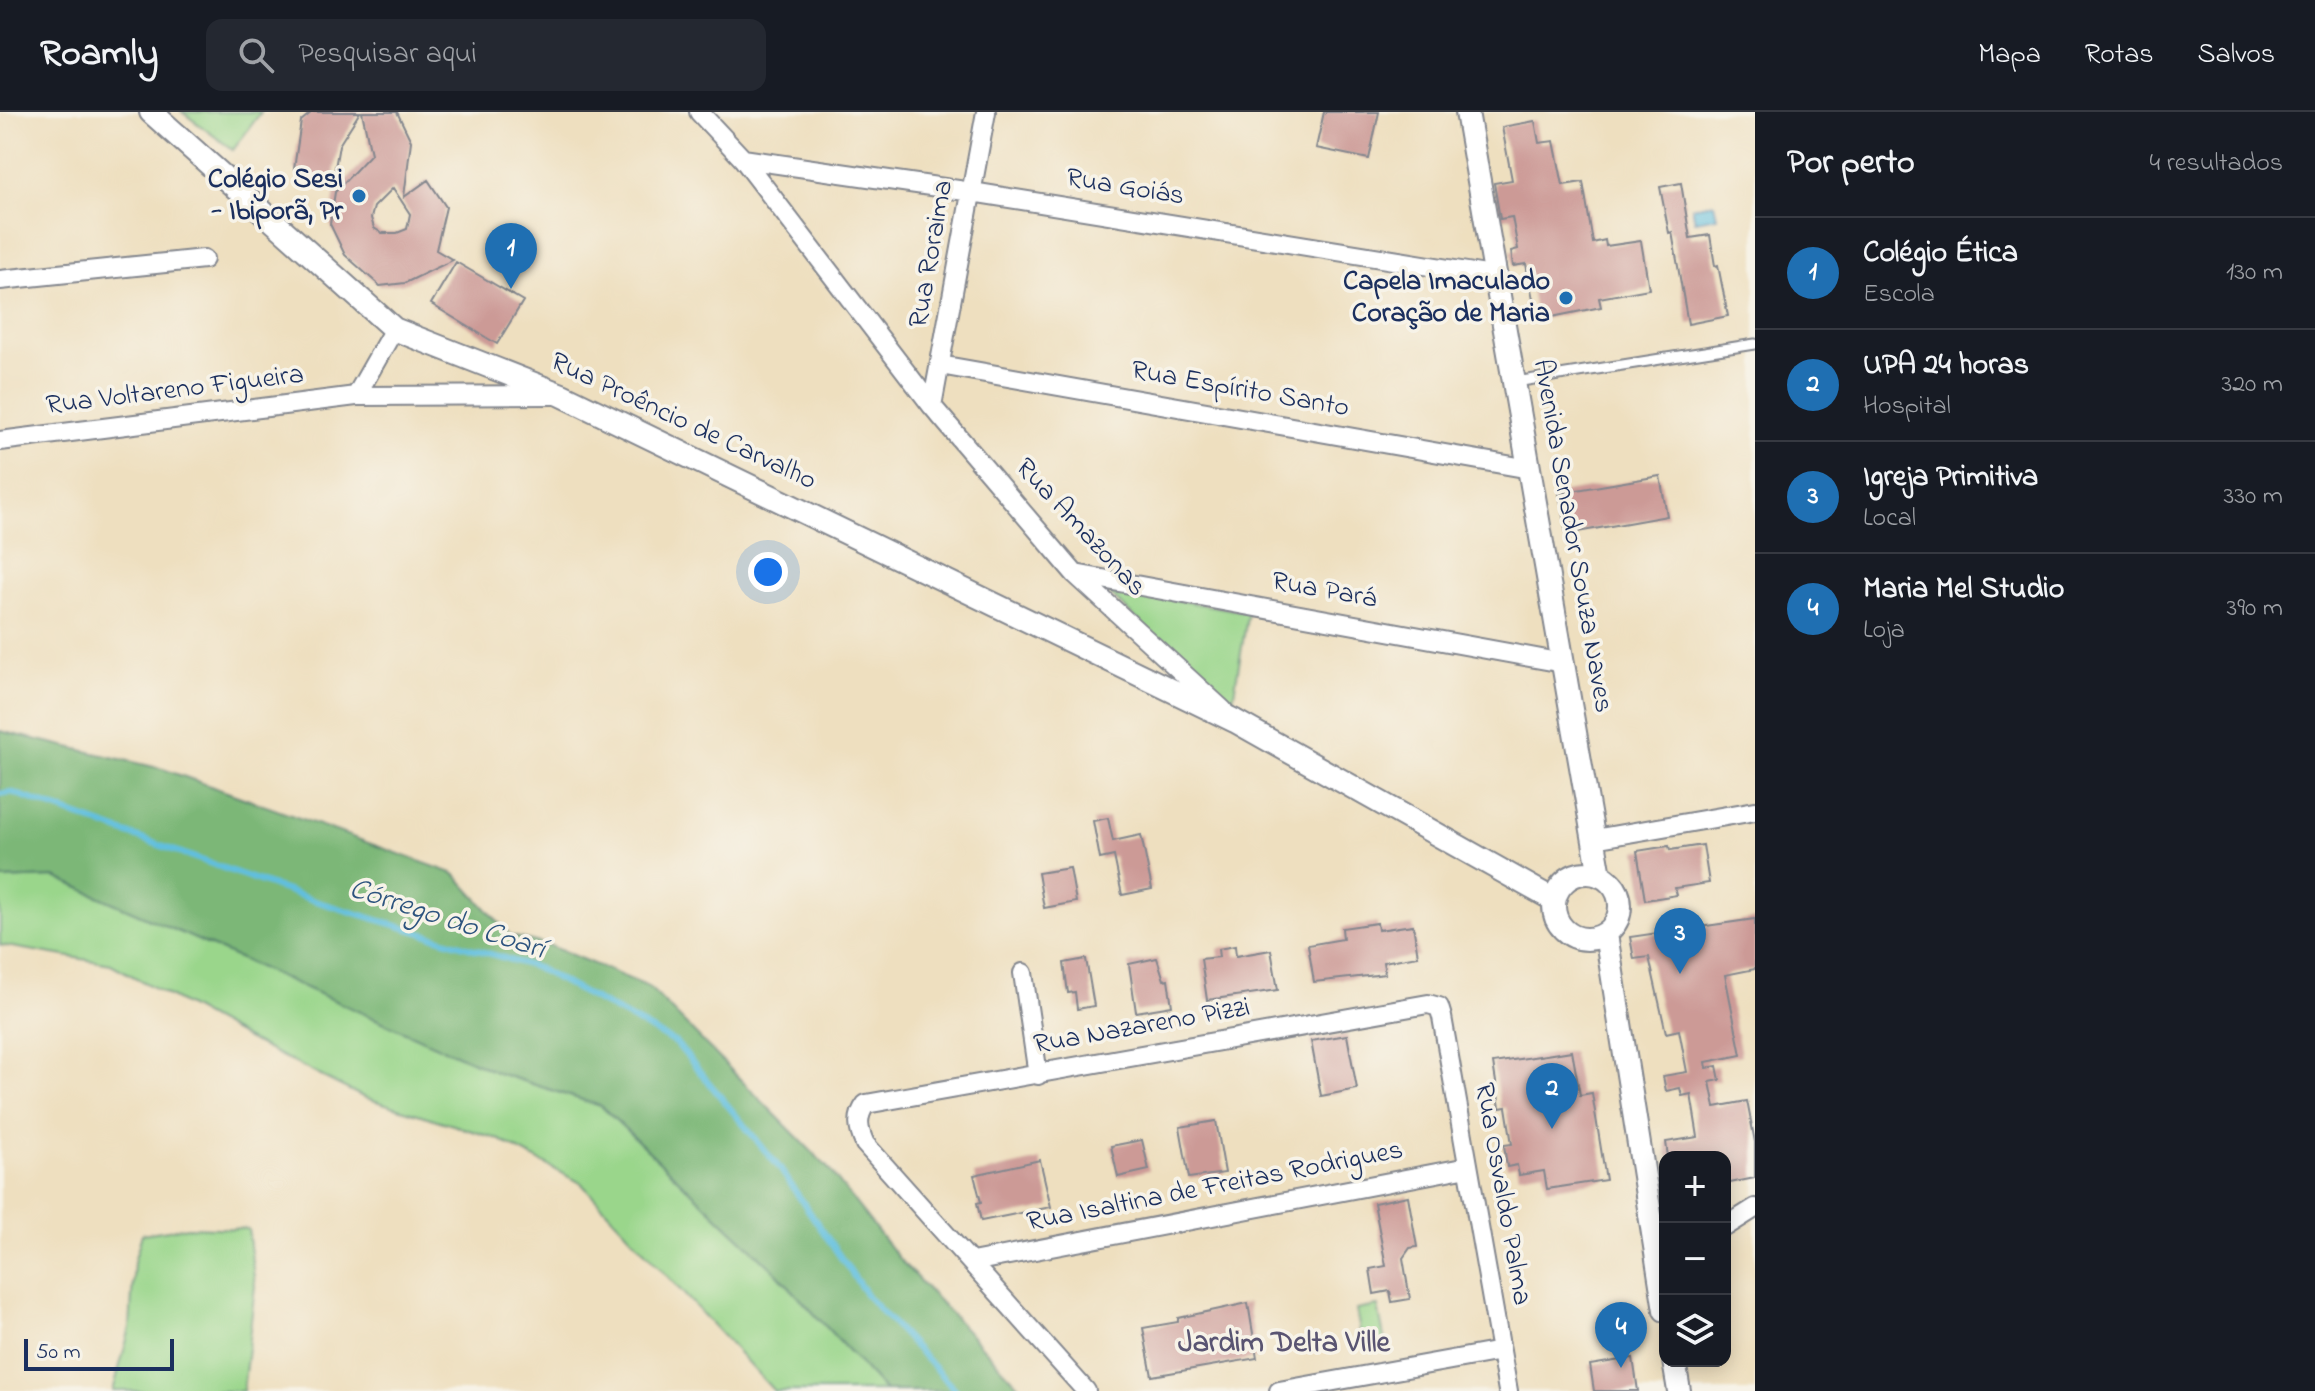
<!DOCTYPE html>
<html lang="pt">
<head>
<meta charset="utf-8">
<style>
	:root { --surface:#171b24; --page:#242831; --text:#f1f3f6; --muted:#9ea1a6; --line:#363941; --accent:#1f6fb2 }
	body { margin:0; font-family:"Indie Flower",sans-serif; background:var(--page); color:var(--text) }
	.controls { position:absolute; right:24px; bottom:24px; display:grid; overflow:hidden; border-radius:16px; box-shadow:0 4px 20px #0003 }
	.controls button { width:72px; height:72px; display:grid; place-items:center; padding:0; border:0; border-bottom:2px solid var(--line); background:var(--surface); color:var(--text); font:40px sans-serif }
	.scale { position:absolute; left:24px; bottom:20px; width:150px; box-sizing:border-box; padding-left:8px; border:4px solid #1b2f5e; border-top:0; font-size:22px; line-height:28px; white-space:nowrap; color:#1b2f5e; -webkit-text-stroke:6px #f7f3e8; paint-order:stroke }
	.you { position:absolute; left:768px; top:460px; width:28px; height:28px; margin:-20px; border:6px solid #fff; border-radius:50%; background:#1a73e8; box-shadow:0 0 0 12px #1a73e833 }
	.badge { display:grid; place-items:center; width:52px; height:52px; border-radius:50%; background:var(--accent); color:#fff; font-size:26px; font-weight:700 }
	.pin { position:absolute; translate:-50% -66px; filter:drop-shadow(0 2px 4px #0008) }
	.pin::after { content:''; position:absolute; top:42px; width:28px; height:24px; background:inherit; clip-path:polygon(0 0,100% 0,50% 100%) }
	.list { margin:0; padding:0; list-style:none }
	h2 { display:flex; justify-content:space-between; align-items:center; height:104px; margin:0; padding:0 32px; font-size:34px }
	h2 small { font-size:26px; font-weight:400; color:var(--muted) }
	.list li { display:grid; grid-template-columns:52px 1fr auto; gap:24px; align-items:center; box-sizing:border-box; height:112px; padding:0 32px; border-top:2px solid var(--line) }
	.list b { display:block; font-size:30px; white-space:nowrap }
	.list p { margin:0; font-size:26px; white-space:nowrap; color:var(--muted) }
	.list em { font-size:26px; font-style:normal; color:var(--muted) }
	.icon { flex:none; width:44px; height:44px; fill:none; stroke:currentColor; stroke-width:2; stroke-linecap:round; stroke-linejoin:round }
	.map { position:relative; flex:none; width:1755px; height:1279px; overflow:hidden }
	header { display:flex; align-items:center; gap:48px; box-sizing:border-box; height:112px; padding:0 40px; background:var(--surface); border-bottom:2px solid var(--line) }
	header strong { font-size:38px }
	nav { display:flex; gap:44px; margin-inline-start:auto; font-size:28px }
	.search { width:560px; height:72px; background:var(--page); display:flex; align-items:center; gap:20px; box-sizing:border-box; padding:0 28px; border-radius:16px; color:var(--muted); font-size:30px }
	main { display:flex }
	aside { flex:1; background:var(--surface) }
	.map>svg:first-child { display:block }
	.green { fill:#9ad68b; stroke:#5a8274; stroke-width:2 }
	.forest { fill:#7bb777; stroke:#4b736a; stroke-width:2 }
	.water { fill:#60bfdf; stroke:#3e779e; stroke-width:2 }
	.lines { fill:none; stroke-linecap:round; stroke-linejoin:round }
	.stream { stroke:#60bfdf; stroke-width:6 }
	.building { fill:#cc9a96; fill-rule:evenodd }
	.service-casing { stroke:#84878e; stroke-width:13 }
	.minor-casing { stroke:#84878e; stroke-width:22 }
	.tertiary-casing { stroke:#84878e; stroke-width:26 }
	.service { stroke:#fff; stroke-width:9 }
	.minor { stroke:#fff; stroke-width:18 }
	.tertiary { stroke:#fff; stroke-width:22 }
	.poi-dot { fill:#1f6fb2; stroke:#f7f3e8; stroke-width:3 }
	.labels { text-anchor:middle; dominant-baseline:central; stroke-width:7; stroke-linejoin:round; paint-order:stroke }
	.poi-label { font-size:28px; font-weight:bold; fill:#1b2f5e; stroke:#f7f3e8; text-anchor:end }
	.street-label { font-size:28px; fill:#1b2f5e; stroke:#f7f3e8 }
	.water-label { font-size:30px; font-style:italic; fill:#2c537e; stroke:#f7f3e8 }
	.neighbourhood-label { font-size:30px; font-weight:bold; fill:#595472; stroke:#f7f3e8 }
</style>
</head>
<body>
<header>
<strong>Roamly</strong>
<div class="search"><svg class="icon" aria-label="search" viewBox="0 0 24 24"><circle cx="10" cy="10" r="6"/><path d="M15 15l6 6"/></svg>Pesquisar aqui</div>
<nav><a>Mapa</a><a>Rotas</a><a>Salvos</a></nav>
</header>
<main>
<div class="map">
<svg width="1755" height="1279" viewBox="0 0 1755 1279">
	<rect width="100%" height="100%" fill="#f7f3e8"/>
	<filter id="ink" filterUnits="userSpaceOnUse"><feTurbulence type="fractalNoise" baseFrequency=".0125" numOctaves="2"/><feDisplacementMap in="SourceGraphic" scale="16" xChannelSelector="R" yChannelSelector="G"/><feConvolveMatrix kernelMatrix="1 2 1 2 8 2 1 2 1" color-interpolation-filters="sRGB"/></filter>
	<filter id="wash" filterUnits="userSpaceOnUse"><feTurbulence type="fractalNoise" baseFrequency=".006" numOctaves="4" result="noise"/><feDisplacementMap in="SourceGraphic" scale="32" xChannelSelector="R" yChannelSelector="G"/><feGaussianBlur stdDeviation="1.8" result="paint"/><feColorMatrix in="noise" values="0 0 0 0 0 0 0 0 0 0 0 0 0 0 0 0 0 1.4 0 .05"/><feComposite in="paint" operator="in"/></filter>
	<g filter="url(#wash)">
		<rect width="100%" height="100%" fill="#eedfbf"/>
		<path class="green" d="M182 0H261L233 38Z
			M1104 476 1248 500 1231 599Z
			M55 765 498 961 601 994 776 1160 885 1279H774L581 1071 498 1027 363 985 247 927 111 852 0 833V767Z
			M188 1115 248 1117 255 1174 243 1279H113L130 1216 134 1150 142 1122Z
			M1378 1194 1385 1231 1363 1235 1356 1198Z"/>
		<path class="forest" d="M0 619 163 657 455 762 511 824 548 833 649 875 827 1055 901 1149 1024 1279H885L776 1160 601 994 498 961 55 765 0 767Z"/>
		<path class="water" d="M1714 91 1717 105 1695 109 1692 95Z"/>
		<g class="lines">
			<path class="stream" d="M0 682 11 680 315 789 537 856 676 931 778 1054 868 1185 956 1279"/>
		</g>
		<g id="blocks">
			<path class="building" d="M312 0H360L339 33 332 73 294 57 301 9Z
				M362 0H397L411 29 404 85 428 68 446 95 436 138 453 148 405 171 380 174 345 143 330 112 335 80 371 42ZM393 76 410 102 407 117 397 121H382L374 116 371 106 374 95Z
				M1324 0H1379L1369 47 1316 36Z
				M1535 9 1539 31 1554 29 1563 73 1583 70 1593 131 1605 128 1606 134 1641 129 1649 177 1599 186 1601 195 1537 208 1526 152 1513 154 1511 139 1518 137 1512 105 1500 107 1494 71 1512 68 1502 15Z
				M1681 71 1690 126 1710 123 1715 154 1718 153 1728 204 1688 212 1672 120 1669 121 1660 75Z
				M456 150 523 189 497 232 431 192Z
				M1660 364 1667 404 1566 422 1559 381Z
				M1108 706 1113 729 1141 723 1152 777 1122 783 1114 744 1100 747 1093 709Z
				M1703 733 1709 771 1675 776 1677 783 1645 788 1637 739 1669 734 1670 738Z
				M1070 756 1076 790 1044 796 1038 761Z
				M1755 807V857L1725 863 1741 943 1706 950 1707 956 1717 954 1720 968 1710 970 1715 995 1747 989 1755 1030V1066L1725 1072V1045H1668L1666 1030 1698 1025 1691 982 1682 984 1680 976 1666 979 1663 964 1687 960 1679 918 1666 921 1649 845 1634 847 1630 825Z
				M1377 811 1378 818 1413 813 1418 844 1383 850 1385 862 1314 870 1308 833 1343 827 1342 816Z
				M1235 834 1236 844 1271 838 1278 878 1207 888 1201 847 1219 845 1218 837Z
				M1157 846 1164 868 1168 867 1172 894 1136 900 1129 852Z
				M1086 847 1094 894 1077 897 1075 880 1068 881 1064 851Z
				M1347 923 1357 977 1321 984 1311 929Z
				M1572 939 1580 983 1592 981 1606 1068 1547 1077 1544 1059 1519 1063 1517 1053 1507 1055 1504 1033 1512 1032 1506 995 1500 996 1493 951Z
				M1216 1009 1225 1061 1189 1066 1180 1015Z
				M1142 1028 1149 1058 1118 1065 1111 1034Z
				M1040 1048 1051 1095 981 1109 977 1091 981 1090 974 1063Z
				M1408 1084 1417 1135 1410 1136 1403 1146 1410 1187 1392 1190 1390 1179 1374 1182 1370 1157 1386 1154 1374 1091Z
				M1248 1191 1257 1246 1152 1264 1143 1216 1178 1210V1206Z
				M1633 1246 1638 1279H1594L1590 1253Z"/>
		</g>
	</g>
	<g filter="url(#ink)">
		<use href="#blocks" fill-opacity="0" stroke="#84878e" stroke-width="2"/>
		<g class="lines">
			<defs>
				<path id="service" d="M1515 270 1755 232"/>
				<path id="minor" d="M699 0 743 47 932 294 1075 462 1223 598
					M743 47 972 80 1498 165
					M0 168 204 147
					M940 253 1530 357
					M356 284 394 217
					M932 294 986 0
					M0 329 356 284 555 283
					M1075 462 1563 551
					M1594 727 1755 699
					M1023 861 1038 963
					M1725 1115 1755 1096
					M972 1150 1468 1055
					M1086 1279 865 1032C858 1017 856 1005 866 992L1428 892 1439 895 1442 905 1508 1279
					M1279 1279 1501 1239"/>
				<path id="tertiary" d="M151 0 394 217 562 283 1235 609 1554 788
					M1467 0 1600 764
					M1554 794a33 33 0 1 1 66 0a33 33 0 1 1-66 0Z
					M1606 822 1665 1198
					M1674 1249 1679 1279"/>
			</defs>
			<use href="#service" class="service-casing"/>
			<use href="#minor" class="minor-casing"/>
			<use href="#tertiary" class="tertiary-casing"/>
			<use href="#service" class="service"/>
			<use href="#minor" class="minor"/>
			<use href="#tertiary" class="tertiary"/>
		</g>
	</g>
	<g class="poi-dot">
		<circle cx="359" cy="84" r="8"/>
		<circle cx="1566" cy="186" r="8"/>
	</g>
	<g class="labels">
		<g class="poi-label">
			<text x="343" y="68">Colégio Sesi<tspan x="343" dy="32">- Ibiporã, Pr</tspan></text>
			<text x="1550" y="170">Capela Imaculado<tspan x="1550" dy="32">Coração de Maria</tspan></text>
		</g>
		<g class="street-label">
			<text transform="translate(1125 76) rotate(9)">Rua Goiás</text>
			<text transform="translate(932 142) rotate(-80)">Rua Roraima</text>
			<text transform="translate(1240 278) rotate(10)">Rua Espírito Santo</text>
			<text transform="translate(175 279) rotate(-7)">Rua Voltareno Figueira</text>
			<text transform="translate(683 310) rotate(25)">Rua Proêncio de Carvalho</text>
			<text transform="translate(1080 416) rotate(47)">Rua Amazonas</text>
			<text transform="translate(1572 424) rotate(80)">Avenida Senador Souza Naves</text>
			<text transform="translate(1324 479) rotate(10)">Rua Pará</text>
			<text transform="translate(1142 915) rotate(-10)">Rua Nazareno Pizzi</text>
			<text transform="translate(1215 1075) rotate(-11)">Rua Isaltina de Freitas Rodrigues</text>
			<text transform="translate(1502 1082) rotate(80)">Rua Osvaldo Palma</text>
		</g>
		<g class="water-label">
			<text transform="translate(447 808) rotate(18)">Córrego do Coarí</text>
		</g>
		<g class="neighbourhood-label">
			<text x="1284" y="1232">Jardim Delta Ville</text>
		</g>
	</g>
</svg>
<div class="controls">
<button>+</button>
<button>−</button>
<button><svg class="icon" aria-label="layers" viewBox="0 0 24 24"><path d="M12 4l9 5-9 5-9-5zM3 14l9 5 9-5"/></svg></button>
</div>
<div class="scale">50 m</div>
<div class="you"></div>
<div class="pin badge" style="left:511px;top:177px">1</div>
<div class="pin badge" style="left:1552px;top:1017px">2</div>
<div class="pin badge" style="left:1680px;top:862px">3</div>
<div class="pin badge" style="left:1621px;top:1256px">4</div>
</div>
<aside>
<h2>Por perto<small>4 resultados</small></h2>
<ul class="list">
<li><span class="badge">1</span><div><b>Colégio Ética</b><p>Escola</p></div><em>130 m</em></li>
<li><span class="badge">2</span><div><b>UPA 24 horas</b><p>Hospital</p></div><em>320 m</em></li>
<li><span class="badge">3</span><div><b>Igreja Primitiva</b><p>Local</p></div><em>330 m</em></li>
<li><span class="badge">4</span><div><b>Maria Mel Studio</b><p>Loja</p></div><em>390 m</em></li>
</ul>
</aside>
</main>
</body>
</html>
